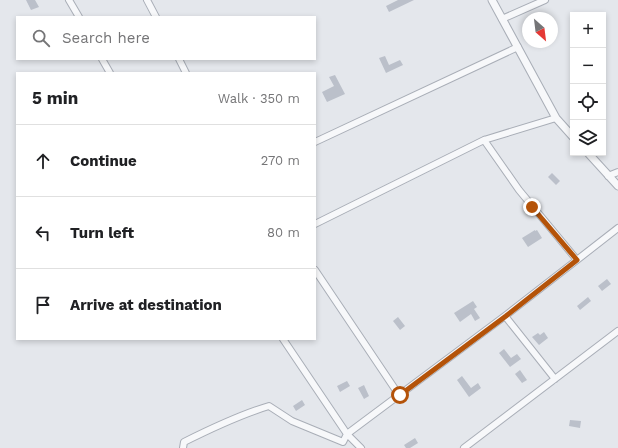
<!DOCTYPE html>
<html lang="en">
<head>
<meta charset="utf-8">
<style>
	:root { --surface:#fff; --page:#f6f6f6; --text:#202124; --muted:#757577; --line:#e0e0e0 }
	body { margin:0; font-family:"Work Sans",sans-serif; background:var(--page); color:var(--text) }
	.controls { position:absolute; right:12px; top:12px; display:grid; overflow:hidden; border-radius:0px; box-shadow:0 2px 6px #0003 }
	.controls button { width:36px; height:36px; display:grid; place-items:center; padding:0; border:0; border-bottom:1px solid var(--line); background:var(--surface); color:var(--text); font:20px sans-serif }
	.compass { position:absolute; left:522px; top:12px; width:36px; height:36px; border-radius:50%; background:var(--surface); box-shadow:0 2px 6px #0003; rotate:152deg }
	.stop { position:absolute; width:12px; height:12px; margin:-9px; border:3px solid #b45309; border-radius:50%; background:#fff }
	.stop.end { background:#b45309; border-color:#fff; box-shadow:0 1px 4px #0008 }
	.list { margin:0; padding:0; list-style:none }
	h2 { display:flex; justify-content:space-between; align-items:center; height:52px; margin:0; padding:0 16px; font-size:17px }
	h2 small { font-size:13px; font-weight:400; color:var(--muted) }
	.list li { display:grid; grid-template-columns:26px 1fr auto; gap:12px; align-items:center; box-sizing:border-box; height:72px; padding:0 16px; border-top:1px solid var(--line) }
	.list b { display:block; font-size:15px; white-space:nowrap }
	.list em { font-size:13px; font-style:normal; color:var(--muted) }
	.icon { flex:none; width:22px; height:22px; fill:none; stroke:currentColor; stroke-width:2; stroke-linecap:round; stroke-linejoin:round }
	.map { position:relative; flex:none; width:618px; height:448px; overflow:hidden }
	.search { position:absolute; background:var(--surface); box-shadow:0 2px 6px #0003; left:16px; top:16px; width:300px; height:44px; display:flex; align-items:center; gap:10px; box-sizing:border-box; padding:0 14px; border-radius:0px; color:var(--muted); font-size:15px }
	.panel { position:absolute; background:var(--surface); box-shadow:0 2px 6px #0003; left:16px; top:72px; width:300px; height:268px; border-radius:0px }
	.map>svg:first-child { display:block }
	.building { fill:#bbc0ca }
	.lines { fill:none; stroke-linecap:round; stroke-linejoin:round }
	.minor-casing { stroke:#a9aeb7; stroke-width:8 }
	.tertiary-casing { stroke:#a9aeb7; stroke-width:9 }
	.minor { stroke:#f7f8fa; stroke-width:6 }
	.tertiary { stroke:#f7f8fa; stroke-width:7 }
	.route { stroke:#b45309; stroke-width:5 }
</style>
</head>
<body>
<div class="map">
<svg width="618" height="448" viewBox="0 0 618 448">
	<rect width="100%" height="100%" fill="#e4e7ec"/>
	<path class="building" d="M26 0H35L39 7 31 10Z
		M398 0H414L389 12 386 6Z
		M385 56 389 65 400 60 403 65 386 73 379 58Z
		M335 75 345 94 327 102 322 92 334 86 329 77Z
		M552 173 560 181 556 185 548 177Z
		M535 230V231L537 230 542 238 528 247 522 238Z
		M607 279 611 284 602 291 598 286Z
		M588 297 591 301 580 310 577 306Z
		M473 301 477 307 474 309 480 318 475 321 471 314 460 322 454 313Z
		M398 317 405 326 400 330 393 321Z
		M544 332 548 338 539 345 532 337 538 333 540 335Z
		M504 349 511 358 517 354 521 359 510 367 499 353Z
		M520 370 527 380 522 383 515 374Z
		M462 376 471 388 478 383 481 388 469 397 457 380Z
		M347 381 350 386 340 392 337 386Z
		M364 385 369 396 364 399 358 388Z
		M302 400 305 405 296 411 293 406Z
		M570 420 581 421 580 428 569 426Z
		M415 438 418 443 410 448H406L404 445Z"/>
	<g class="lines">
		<defs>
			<path id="minor" d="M69 0 79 17
				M147 0 156 17
				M502 19 545 0
				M102 59 110 73
				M179 59 186 73
				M484 140 519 190 577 260
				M315 142 518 47
				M608 176 618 172
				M315 224 484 140 556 118
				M315 270 399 395
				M505 316 555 379
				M283 339 347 434 361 448
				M183 448 184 442C212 428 239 415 269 406L292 421 343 442 347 434 505 316 618 228
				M464 448 618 331"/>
			<path id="tertiary" d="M492 0 556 118 573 137
				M588 153 618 186"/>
		</defs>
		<use href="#minor" class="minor-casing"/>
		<use href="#tertiary" class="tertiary-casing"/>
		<use href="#minor" class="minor"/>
		<use href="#tertiary" class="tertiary"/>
	</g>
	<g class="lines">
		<path class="route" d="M400 395 506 316 577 260 532 207"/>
	</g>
</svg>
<div class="controls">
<button>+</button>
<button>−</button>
<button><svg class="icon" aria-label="locate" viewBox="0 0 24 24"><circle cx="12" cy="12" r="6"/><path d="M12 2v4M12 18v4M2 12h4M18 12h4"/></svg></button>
<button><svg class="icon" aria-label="layers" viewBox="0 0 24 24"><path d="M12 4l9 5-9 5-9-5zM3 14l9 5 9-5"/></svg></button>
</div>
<svg class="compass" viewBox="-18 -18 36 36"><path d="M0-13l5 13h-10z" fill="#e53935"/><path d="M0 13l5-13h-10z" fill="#757577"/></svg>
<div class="stop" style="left:400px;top:395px"></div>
<div class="stop end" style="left:532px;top:207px"></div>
<div class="search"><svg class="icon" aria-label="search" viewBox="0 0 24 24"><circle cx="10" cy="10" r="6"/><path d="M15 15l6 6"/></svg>Search here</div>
<section class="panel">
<h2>5 min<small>Walk · 350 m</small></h2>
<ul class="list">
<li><svg class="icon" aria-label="ahead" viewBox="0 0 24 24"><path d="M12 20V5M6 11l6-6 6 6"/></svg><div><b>Continue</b></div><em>270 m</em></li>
<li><svg class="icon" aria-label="left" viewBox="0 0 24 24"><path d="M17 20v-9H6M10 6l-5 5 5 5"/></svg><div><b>Turn left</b></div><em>80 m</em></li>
<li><svg class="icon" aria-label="arrive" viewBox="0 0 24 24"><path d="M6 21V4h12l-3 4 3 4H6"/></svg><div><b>Arrive at destination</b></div></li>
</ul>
</section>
</div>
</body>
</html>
